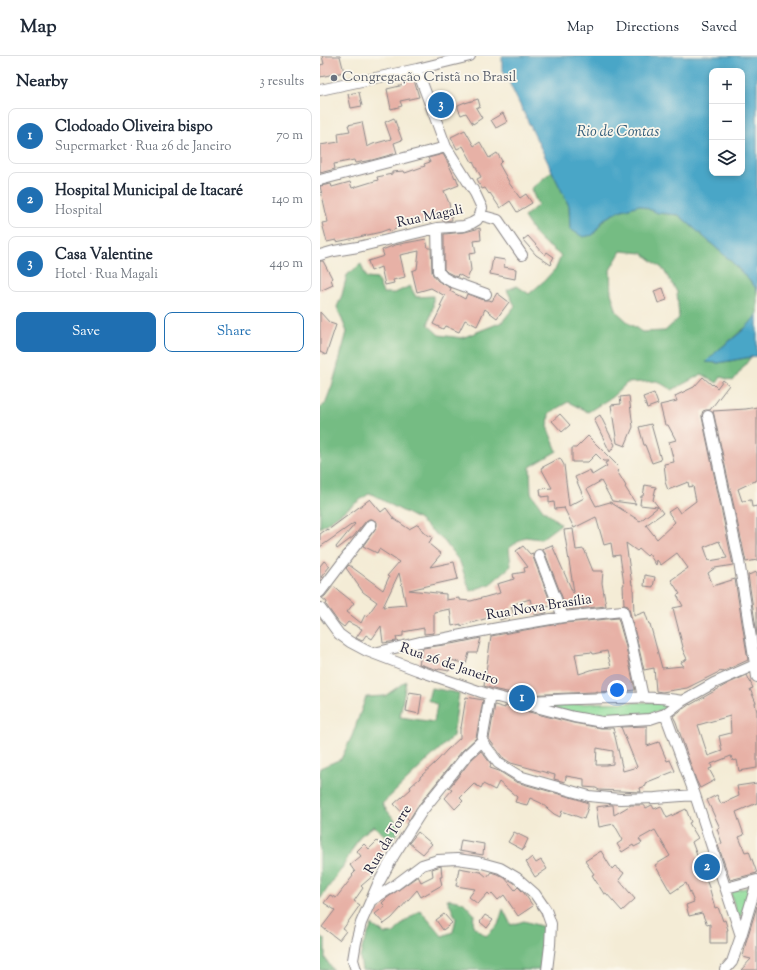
<!DOCTYPE html>
<html lang="en">
<head>
<meta charset="utf-8">
<style>
	:root { --surface:#fff; --page:#f6f6f7; --text:#1f2937; --muted:#747a83; --line:#e0e1e3; --accent:#1f6fb2 }
	body { margin:0; font-family:"Sorts Mill Goudy",serif; background:var(--page); color:var(--text) }
	.controls { position:absolute; right:12px; top:12px; display:grid; overflow:hidden; border-radius:8px; box-shadow:0 2px 6px #0003 }
	.controls button { width:36px; height:36px; display:grid; place-items:center; padding:0; border:0; border-bottom:1px solid var(--line); background:var(--surface); color:var(--text); font:20px sans-serif }
	.you { position:absolute; left:297px; top:634px; width:14px; height:14px; margin:-10px; border:3px solid #fff; border-radius:50%; background:#1a73e8; box-shadow:0 0 0 6px #1a73e833 }
	.badge { display:grid; place-items:center; width:26px; height:26px; border-radius:50%; background:var(--accent); color:#fff; font-size:13px; font-weight:700 }
	.pin { position:absolute; translate:-50% -50%; border:2px solid #fff; box-shadow:0 1px 4px #0006 }
	.list { margin:0; padding:0; list-style:none }
	h2 { display:flex; justify-content:space-between; align-items:center; height:52px; margin:0; padding:0 16px; font-size:17px }
	h2 small { font-size:13px; font-weight:400; color:var(--muted) }
	.list li { display:grid; grid-template-columns:26px 1fr auto; gap:12px; align-items:center; box-sizing:border-box; height:56px; margin:0 8px 8px; padding:0 8px; border:1px solid var(--line); border-radius:8px }
	.list b { display:block; font-size:15px; white-space:nowrap }
	.list p { margin:0; font-size:13px; white-space:nowrap; color:var(--muted) }
	.list em { font-size:13px; font-style:normal; color:var(--muted) }
	.actions { display:flex; gap:8px; padding:12px 16px }
	.actions a { flex:1; padding:9px 0; border:1px solid var(--accent); border-radius:8px; text-align:center; font-size:14px; color:var(--accent) }
	.actions .main { background:var(--accent); color:#fff }
	.icon { flex:none; width:22px; height:22px; fill:none; stroke:currentColor; stroke-width:2; stroke-linecap:round; stroke-linejoin:round }
	.map { position:relative; flex:none; width:437px; height:914px; overflow:hidden }
	header { display:flex; align-items:center; gap:24px; box-sizing:border-box; height:56px; padding:0 20px; background:var(--surface); border-bottom:1px solid var(--line) }
	header strong { font-size:19px }
	nav { display:flex; gap:22px; margin-inline-start:auto; font-size:14px }
	main { display:flex }
	aside { flex:1; background:var(--surface) }
	.map>svg:first-child { display:block }
	.green { fill:#90dd9b; stroke:#59806b }
	.forest { fill:#74bc83; stroke:#4b6f5f; fill-rule:evenodd }
	.water { fill:#48a6c7; stroke:#356481; fill-rule:evenodd }
	.building { fill:#e7b1a6; fill-rule:evenodd }
	.lines { fill:none; stroke-linecap:round; stroke-linejoin:round }
	.street-casing { stroke:#8b8788; stroke-width:12 }
	.street { stroke:#fff; stroke-width:10 }
	.worship-dot { fill:#6b7280; stroke:#fbf7ec; stroke-width:1.5 }
	.labels { text-anchor:middle; dominant-baseline:central; stroke-width:3.5; stroke-linejoin:round; paint-order:stroke }
	.worship-label { font-size:14px; fill:#5b616d; stroke:#fbf7ec; text-anchor:start }
	.street-label { font-size:14px; fill:#22223b; stroke:#fbf7ec }
	.water-label { font-size:15px; font-style:italic; fill:#335d7a; stroke:#fbf7ec }
</style>
</head>
<body>
<header>
<strong>Map</strong>
<nav><a>Map</a><a>Directions</a><a>Saved</a></nav>
</header>
<main>
<aside>
<h2>Nearby<small>3 results</small></h2>
<ul class="list">
<li><span class="badge">1</span><div><b>Clodoado Oliveira bispo</b><p>Supermarket · Rua 26 de Janeiro</p></div><em>70 m</em></li>
<li><span class="badge">2</span><div><b>Hospital Municipal de Itacaré</b><p>Hospital</p></div><em>140 m</em></li>
<li><span class="badge">3</span><div><b>Casa Valentine</b><p>Hotel · Rua Magali</p></div><em>440 m</em></li>
</ul>
<div class="actions"><a class="main">Save</a><a>Share</a></div>
</aside>
<div class="map">
<svg width="437" height="914" viewBox="0 0 437 914">
	<rect width="100%" height="100%" fill="#fbf7ec"/>
	<filter id="ink" filterUnits="userSpaceOnUse"><feTurbulence type="fractalNoise" baseFrequency=".025" numOctaves="2"/><feDisplacementMap in="SourceGraphic" scale="8" xChannelSelector="R" yChannelSelector="G"/><feConvolveMatrix kernelMatrix="1 2 1 2 8 2 1 2 1" color-interpolation-filters="sRGB"/></filter>
	<filter id="wash" filterUnits="userSpaceOnUse"><feTurbulence type="fractalNoise" baseFrequency=".012" numOctaves="4" result="noise"/><feDisplacementMap in="SourceGraphic" scale="16" xChannelSelector="R" yChannelSelector="G"/><feGaussianBlur stdDeviation="0.9" result="paint"/><feColorMatrix in="noise" values="0 0 0 0 0 0 0 0 0 0 0 0 0 0 0 0 0 1.4 0 .05"/><feComposite in="paint" operator="in"/></filter>
	<g filter="url(#wash)">
		<rect width="100%" height="100%" fill="#f4ecd6"/>
		<path class="green" d="M339 646 355 647 342 654 318 660 287 661 266 660 224 650 278 647Z
			M431 831 419 865 410 835Z"/>
		<path class="forest" d="M232 115 249 150 250 173 273 179 284 163 299 155 319 149 338 157 359 159 411 205 428 223 435 231 437 235V257L435 262 426 271 395 297 386 306 398 307 431 301 413 325 401 321 397 327 382 318 352 334 337 325 307 327 292 341 268 356 248 346 229 357 228 373 237 395 210 411 211 437 223 454 241 468 221 483 205 481 189 492 191 510 170 528 150 535 140 506 124 485 98 463 71 449 50 437 0 472V352L5 348 13 327 27 276 17 251 22 239 27 219 41 208 46 222 57 223 63 237H75L90 230 96 241 113 240V251L108 269 119 279 142 282 182 266 195 250 187 234 197 230 209 238 225 224 236 212 241 200 217 181 204 161 218 149 211 133ZM301 195 322 197 343 213 357 236 359 262 345 275 322 276 310 268 297 256 291 237 290 214Z
			M86 625 80 661 114 666 117 649 108 644 111 632 139 637 133 680 62 748 81 772 71 785 54 770 40 780 22 812 0 843V712L21 703 32 680 46 641 65 640Z
			M127 843 143 846 154 858 153 870 166 880 178 869 183 853 191 869 204 865 224 871V893L220 914H42L40 902 43 889 52 869 65 878 74 877 83 867 100 854 122 880 133 876 136 862Z
			M0 880 5 883V902L13 914H0Z"/>
		<path class="water" d="M182 0H437V235L435 231 428 223 411 205 359 159 338 157 319 149 299 155 284 163 273 179 263 181 250 173 249 150 182 12ZM392 15H422V117H392Z
			M437 257V300L431 301 398 307 386 306C389 303 392 300 395 297 408 285 429 273 437 257Z"/>
		<g id="blocks">
			<path class="building" d="M2 0H20L24 16 0 21V9L4 8Z
				M93 21 99 41 80 45 82 50 71 53 67 33 84 29 83 24Z
				M39 36 42 50 31 52 28 38Z
				M158 43 160 50 156 52 162 62 153 68 146 57 141 59 138 52V49L145 46V47Z
				M183 57 187 66 176 72 171 64Z
				M74 62 82 84 74 87 77 97 52 104 35 107 34 104 14 108 15 113 0 117V89L19 86 18 77 30 75 28 69 42 66 47 91 53 88 71 83 65 66Z
				M145 74 154 90 160 86 169 102 177 97 182 105 179 108 189 126V127L200 142 206 138 212 147 197 156 190 145 180 152 170 137 169 138 165 132 162 133 157 123 161 121 153 105 152 106 143 90 137 93 131 81Z
				M123 98 128 107 135 122 136 121 139 129 124 135 129 147 132 164 123 165 122 159 97 168 95 162 70 176 69 173 61 176 26 184 16 186V184L7 186 2 167 8 166 0 130 11 128 12 131 30 126 32 132 58 124 57 121 72 118V116L84 115 85 117 105 110 104 108 110 106 108 102Z
				M160 172 161 184 154 185 156 197 149 198 151 214 147 223 138 218 137 221 127 216 124 213V178L145 176Z
				M208 180 225 199 227 196 234 201 231 206 232 207 231 209 216 199 203 184Z
				M106 183 108 192H111L112 216 113 219 118 225 131 232 130 235 145 243 147 238 164 244H169L172 245 177 237 189 246 177 262 165 253 157 270 145 264 139 276 125 270 123 273 113 268 122 250H120L125 240 111 232 97 236 92 215 97 213 99 195 80 199 85 221 73 224 74 227 65 229 61 211 51 215 48 205 64 200 62 194 75 189Z
				M173 202 185 204 184 211 196 213 195 223 170 218Z
				M0 205H3L12 222 11 223 13 229 0 235Z
				M343 232 347 244 338 247 334 235Z
				M0 256 10 267 16 269 6 299 0 296Z
				M383 321 392 329 393 328 397 332 403 324 409 329 390 354H386L383 355 382 358V361L413 509 395 512 388 517 393 530 415 523 428 604 402 616 401 615 367 632 342 636 336 635 334 612 324 614 317 584 309 553 308 550 304 549 303 529H304L300 499 293 500 291 487 284 489 276 461 254 472 244 452H245L235 453 234 446 229 447V440L221 441 220 433 232 432 221 412 240 402 244 409 249 450 264 442 255 421 270 414 272 419 287 410 285 407 289 405H283L276 398 268 406H252V392H256L268 380 300 412 297 415 306 430 305 431 316 448 292 445 281 425 267 433 276 450 290 446 320 465 338 451 320 449 321 440H323L325 429 336 431 333 444 343 457 326 469 337 483 355 466 348 456 356 451 360 457 376 445 373 430 369 431 368 426 348 434 345 426 346 425 344 408 354 406 349 386 356 384 348 369H345L340 349 357 345 355 340 374 331ZM399 485 407 502 389 505 384 491ZM306 487 317 495 319 493 327 500 329 498 336 509 337 504 341 509 357 497 368 512 351 524 360 538 357 539 363 550 353 552 363 591 362 592 367 603 361 606 363 610 342 612 330 568H329L325 556 314 560 313 529H312Z
				M334 337 338 348 327 352 323 341Z
				M309 340 313 371 305 390 297 387 291 349 301 348 300 341Z
				M437 351V424L418 433 422 445 431 444 432 451 437 450V504L426 506 394 359 393 355 426 353Z
				M240 358 250 369 242 376 232 365Z
				M280 359 295 389 290 396 274 363Z
				M331 368 341 404 332 407 325 389H324L319 371Z
				M50 443 61 456 66 452 74 463 89 473 98 468 104 477 112 481 109 488 121 498 110 511 134 506 138 523 89 534 126 538V544L139 542V544L151 545 180 537 177 528 194 523 193 518 205 516 204 512 208 511 196 495 203 490 210 498 213 497V501L232 550 225 551 227 557 214 559 210 543 194 548V550L191 551 194 559 180 564 178 559 141 570V568L132 570 130 553 114 556V577L104 578V572L83 576V580L76 581 77 585 63 587 61 570 52 583 46 579 42 585 36 582 42 573 28 566 24 571 19 567 6 549 7 546 2 542 5 540 13 530 34 547 27 556 41 567 45 559 47 560 57 546 43 536 26 512 29 509 63 534 69 521 67 520 79 506 59 493 57 497 43 490 57 470V466L52 463H49L46 465 33 481 17 493 16 491 35 468 34 467 0 491V478L7 473 8 474ZM79 517 86 549 63 551Z
				M253 473 256 494 264 493 273 515H283L282 527 286 550 247 554 225 497 222 493 232 489 253 537 254 536 244 474Z
				M4 505 10 510 1 521 3 522 0 525V510Z
				M437 516V579L428 519Z
				M325 519 335 521 333 531 324 530Z
				M298 562 305 587 315 634 307 635 294 636V635L278 636V635L274 636 202 639 177 634 164 630 171 580 244 567ZM287 595 291 611 274 613 259 618 255 598 272 596 273 598Z
				M161 582 157 597H149L146 608 131 604 129 615 119 613 118 614 99 608 103 592 137 587Z
				M427 619 433 632 430 633 436 647H435L437 656V712L419 715 417 704 413 705 411 700 391 708 392 712 389 713 395 724 380 732 376 724 356 666 353 660 370 648V649L407 628ZM410 660 411 677 399 680 402 695 388 700 378 669Z
				M89 636 102 638 99 658 86 655Z
				M146 641 163 644 156 682 142 695 97 751 89 764 74 748 91 733 90 731 100 722V721L117 705 127 694 140 682V672H141Z
				M175 649 185 652V650L253 667 281 672H293L303 715 317 711 301 671 327 670V690L339 686 347 705 350 704 355 715 325 727 326 730 320 732 321 736 279 734 276 732 264 731V723L246 720 245 726 234 723 235 719 191 707 183 702 169 683ZM277 692 293 695V708L286 709H276Z
				M161 695 171 708 170 712 179 715 196 726 257 743 268 747V751L264 763 242 755 240 761 234 758 221 747 210 742 207 749 195 746 197 741 179 726 175 734 163 728 161 732 154 728 140 742 143 745 135 753 125 742 132 734 129 732 152 703Z
				M437 727V747L416 756 424 779 419 781 425 796 429 795 437 817 410 824 398 789 402 787 397 773 400 772 387 744 397 739 401 748 419 740 417 730Z
				M291 749H293L294 759 311 749H324L326 752 332 749 334 753 341 750 347 762 366 753 371 766 369 767 378 782 372 786 390 834 395 852 398 851 403 865 405 864 408 874H407V887H390V868L387 869 382 857 369 860 366 849 374 846 366 827 351 837 335 809 350 800 335 774 319 783 322 787 314 791 313 789 302 796 297 788 303 784 294 768 279 771 276 751Z
				M98 776 112 788 103 798 89 787Z
				M194 776 208 783 203 794 188 786Z
				M141 784 164 788 163 799 139 795Z
				M57 785 65 793 58 801 62 806 53 815 55 818 41 830 43 832 34 845 40 849 23 873 26 875 19 884 2 871 15 854 4 847 10 839 16 842 33 820 32 819 35 816 30 809 41 800 37 795 44 788 49 793Z
				M281 795 292 813 295 810 304 817 299 824 315 843 302 855 286 837 284 838 272 819 274 818 265 805Z
				M212 801 216 807 221 804 227 813 215 821 206 806Z
				M121 810 122 821H120L122 829 101 841 97 834 72 862 64 868 55 858 65 850 62 847 67 842 98 820 101 826 113 820 112 813Z
				M139 812 161 816 167 821 171 816 177 818 185 822 195 834 198 831 204 837 213 850 198 860 184 839 178 844 172 837 170 839 168 837 158 848 149 841 155 833 136 830Z
				M437 850V914H421L431 903 423 901 426 886Z
				M124 858 132 867 123 874 116 864Z
				M165 859 173 864 167 872 160 866Z"/>
		</g>
	</g>
	<g filter="url(#ink)">
		<use href="#blocks" fill-opacity="0" stroke="#8b8788" stroke-width="1"/>
		<g class="lines">
			<defs>
				<path id="street" d="M0 34 97 13 150 0
					M0 124 126 91
					M160 159 178 164 202 199
					M117 172 118 215 123 221 130 225 166 238
					M0 199 14 195 38 191 117 172 144 170 152 167 157 164 160 159 162 152 155 137 126 91 97 13
					M388 360 419 505 437 621
					M219 499 243 561
					M0 536 51 469
					M0 552 19 578 30 586 47 595 97 614 170 639 254 661 282 666 330 663 345 658 362 645 394 627 437 608
					M54 597 100 586 121 583 178 572 243 561 303 555 311 585 323 641
					M170 639 162 685 178 707 199 720 269 740 300 743 335 742 375 739
					M205 645C237 644 269 642 301 642 321 641 342 641 362 645
					M345 658 375 739 421 880
					M406 832 437 824
					M52 844 74 830 102 809 118 804 137 803 158 806 180 812 197 822 215 838 226 854 231 868 230 889 227 914
					M36 914 33 904 36 886 41 867 58 828 74 799 102 755 147 699 162 685
					M405 914 412 906 421 880 437 826"/>
			</defs>
			<use href="#street" class="street-casing"/>
			<use href="#street" class="street"/>
		</g>
	</g>
	<circle class="worship-dot" cx="14" cy="22" r="4"/>
	<g class="labels">
		<g class="worship-label">
			<text x="22" y="22">Congregação Cristã no Brasil</text>
		</g>
		<g class="street-label">
			<text transform="translate(110 161) rotate(-12)">Rua Magali</text>
			<text transform="translate(219 552) rotate(-9)">Rua Nova Brasília</text>
			<text transform="translate(129 609) rotate(19)">Rua 26 de Janeiro</text>
			<text transform="translate(69 784) rotate(-59)">Rua da Torre</text>
		</g>
		<g class="water-label">
			<text x="298" y="76">Rio de Contas</text>
		</g>
	</g>
</svg>
<div class="controls">
<button>+</button>
<button>−</button>
<button><svg class="icon" aria-label="layers" viewBox="0 0 24 24"><path d="M12 4l9 5-9 5-9-5zM3 14l9 5 9-5"/></svg></button>
</div>
<div class="you"></div>
<div class="pin badge" style="left:202px;top:642px">1</div>
<div class="pin badge" style="left:387px;top:811px">2</div>
<div class="pin badge" style="left:121px;top:49px">3</div>
</div>
</main>
</body>
</html>
